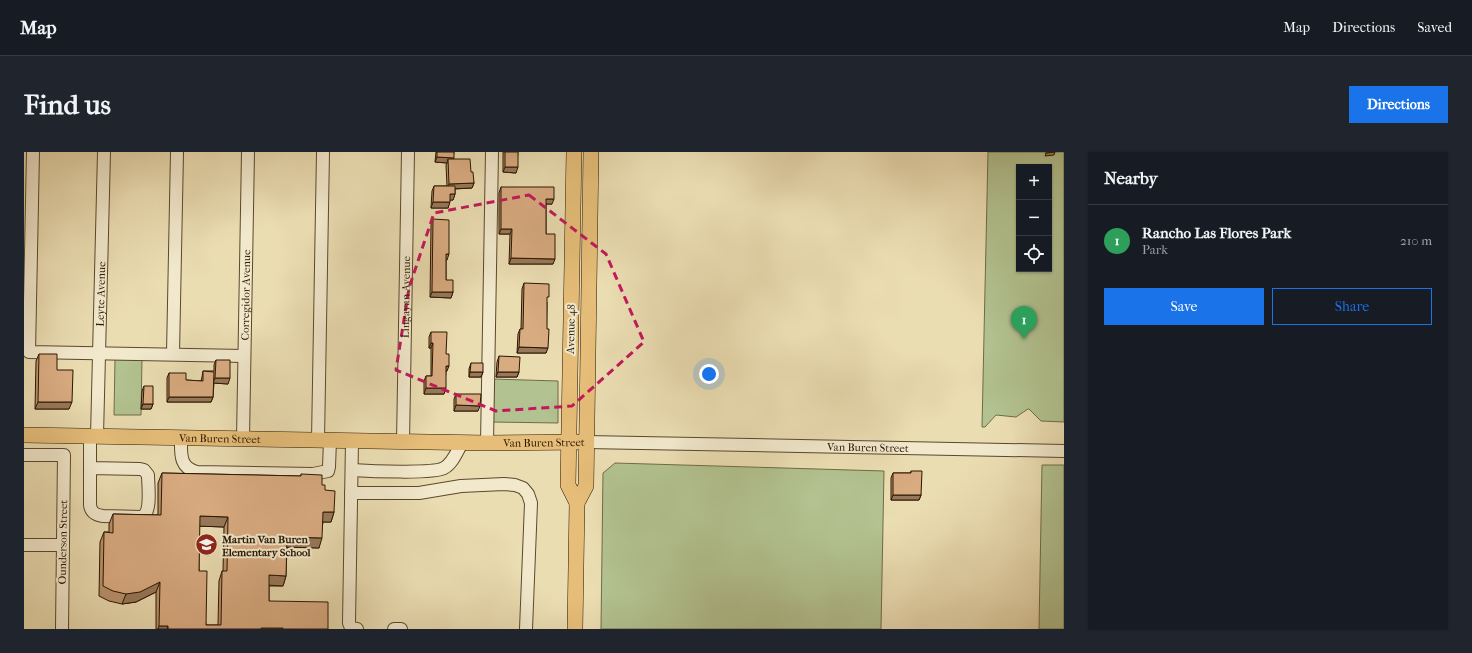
<!DOCTYPE html>
<html lang="en">
<head>
<meta charset="utf-8">
<style>
	:root { --surface:#171b24; --page:#20242c; --text:#f1f3f6; --muted:#9ea1a6; --line:#363941; --accent:#1a73e8 }
	body { margin:0; font-family:"IM FELL French Canon",serif; background:var(--page); color:var(--text) }
	.controls { position:absolute; right:12px; top:12px; display:grid; overflow:hidden; border-radius:0px; box-shadow:0 1px 3px #0004 }
	.controls button { width:36px; height:36px; display:grid; place-items:center; padding:0; border:0; border-bottom:1px solid var(--line); background:var(--surface); color:var(--text); font:20px sans-serif }
	.you { position:absolute; left:685px; top:222px; width:14px; height:14px; margin:-10px; border:3px solid #fff; border-radius:50%; background:#1a73e8; box-shadow:0 0 0 6px #1a73e833 }
	.badge { display:grid; place-items:center; width:26px; height:26px; border-radius:50%; background:var(--accent); color:#fff; font-size:13px; font-weight:700 }
	.pin { position:absolute; translate:-50% -33px; filter:drop-shadow(0 1px 2px #0008) }
	.pin::after { content:''; position:absolute; top:21px; width:14px; height:12px; background:inherit; clip-path:polygon(0 0,100% 0,50% 100%) }
	.list { margin:0; padding:0; list-style:none }
	h2 { display:flex; justify-content:space-between; align-items:center; height:52px; margin:0; padding:0 16px; font-size:17px }
	h2 small { font-size:13px; font-weight:400; color:var(--muted) }
	.list li { display:grid; grid-template-columns:26px 1fr auto; gap:12px; align-items:center; box-sizing:border-box; height:72px; padding:0 16px; border-top:1px solid var(--line) }
	.list b { display:block; font-size:15px; white-space:nowrap }
	.list p { margin:0; font-size:13px; white-space:nowrap; color:var(--muted) }
	.list em { font-size:13px; font-style:normal; color:var(--muted) }
	.actions { display:flex; gap:8px; padding:12px 16px }
	.actions a { flex:1; padding:9px 0; border:1px solid var(--accent); border-radius:0px; text-align:center; font-size:14px; color:var(--accent) }
	.actions .main { background:var(--accent); color:#fff }
	.icon { flex:none; width:22px; height:22px; fill:none; stroke:currentColor; stroke-width:2; stroke-linecap:round; stroke-linejoin:round }
	.map { position:relative; flex:none; width:1040px; height:477px; overflow:hidden; border-radius:0px }
	header { display:flex; align-items:center; gap:24px; box-sizing:border-box; height:56px; padding:0 20px; background:var(--surface); border-bottom:1px solid var(--line) }
	header strong { font-size:19px }
	nav { display:flex; gap:22px; margin-inline-start:auto; font-size:14px }
	.intro { display:flex; align-items:center; justify-content:space-between; box-sizing:border-box; height:96px; padding:0 24px }
	h1 { margin:0; font-size:28px }
	.button { padding:10px 18px; border-radius:0px; background:var(--accent); color:#fff; font-size:14px; font-weight:700 }
	main { display:flex; gap:24px; padding:0 24px }
	aside { flex:1; background:var(--surface); border-radius:0px; box-shadow:0 1px 3px #0004 }
	.map>svg:first-child { display:block }
	.green { fill:#b2c290; stroke:#6e6c48; fill-rule:evenodd }
	.lines { fill:none; stroke-linecap:round; stroke-linejoin:round }
	.minor-casing { stroke:#5a482c; stroke-width:14 }
	.major-casing { stroke:#2a1600; stroke-width:16 }
	.minor { stroke:#f2e9cd; stroke-width:12 }
	.major { stroke:#e6be79; stroke-width:15 }
	.wall { fill:#bb936f; stroke:#2a1600; fill-rule:evenodd }
	.shaded-wall { fill:#98785a; stroke:#2a1600 }
	.building { fill:#d9ab81; stroke:#2a1600; fill-rule:evenodd }
	.marked { fill:none; stroke:#c2185b; stroke-width:3; stroke-dasharray:8 5; stroke-linejoin:round }
	.labels { text-anchor:middle; dominant-baseline:central; stroke-width:4; stroke-linejoin:round; paint-order:stroke }
	.street-label { font-size:11px; fill:#2a1600; stroke:#f2e9cd }
	.poi-label { font-size:11px; font-weight:bold; fill:#2a1600; stroke:#f2e9cd; text-anchor:start }
</style>
</head>
<body>
<header>
<strong>Map</strong>
<nav><a>Map</a><a>Directions</a><a>Saved</a></nav>
</header>
<div class="intro"><h1>Find us</h1><a class="button">Directions</a></div>
<main>
<div class="map">
<svg width="1040" height="477" viewBox="0 0 1040 477">
	<rect width="100%" height="100%" fill="#ebddb2"/>
	<filter id="stains"><feTurbulence type="fractalNoise" baseFrequency=".005" numOctaves="4"/><feColorMatrix values="0 0 0 0 .2 0 0 0 0 .09 0 0 0 0 .02 0 0 0 .5 -.17"/></filter>
	<radialGradient id="worn" r=".72"><stop offset=".6" stop-color="#630" stop-opacity="0"/><stop offset="1" stop-color="#630" stop-opacity=".3"/></radialGradient>
	<path class="green" d="M964 0H1040V270L1017 269 1005 257H1004L992 265 972 263 961 275H958ZM995 15H1025V117H995Z
		M91 206 118 207 117 263H90Z
		M468 227 534 229V271L468 270Z
		M591 311 860 319 857 477H577L579 321Z
		M1018 313H1040V477H1015Z"/>
	<g class="lines">
		<defs>
			<g id="minor">
				<path d="M9 0 5 200 220 204"/>
				<path d="M149 202 153 0"/>
				<path id="s1" d="M73 284 80 0"/>
				<path d="M157 286C157 301 155 316 173 320L289 322 304 319 305 315 306 288"/>
				<path id="s2" d="M219 287 224 0"/>
				<path d="M294 288 299 0"/>
				<path d="M328 289 325 471 327 476 333 477"/>
				<path id="s3" d="M379 290 384 0"/>
				<path id="s4" d="M562 290 1040 299"/>
				<path d="M463 291 468 0"/>
				<path d="M0 303H40L38 477"/>
				<path d="M66 316 116 317 120 318 124 323C124 334 128 360 118 365L79 364C72 363 67 361 66 353V284"/>
				<path d="M328 318C344 319 410 322 420 316 429 311 433 299 438 291"/>
				<path d="M327 341H395L437 334 480 332 491 333 499 336 504 342 507 351 502 477"/>
				<path d="M0 393H39"/>
				<path d="M370 477H377"/>
			</g>
			<g id="major">
				<path d="M550 0 544 333 553 351"/>
				<path id="s5" d="M0 283 463 291 562 290"/>
				<path d="M551 477 553 351 562 334 567 0"/>
			</g>
		</defs>
		<use href="#minor" class="minor-casing"/>
		<use href="#major" class="major-casing"/>
		<use href="#minor" class="minor"/>
		<use href="#major" class="major"/>
	</g>
	<path class="wall" d="M412 0H430L429 7 447 20 450 31 448 36 431 37V42L429 48H426L424 56H407L408 39 410 34H423L422 13 423 11 411 10Z
		M479 0H494L492 21 479 20Z
		M477 35 528 52H522V82L529 112H485L486 82H475V41Z
		M409 67 423 108H422V128L429 140 427 146 406 145 407 73Z
		M500 131 523 150 522 201H493L494 182 496 177H497L498 137Z
		M407 180 422 202 423 219H422L420 242H400V229L402 224H407V196H405V185Z
		M15 202 33 218 45 257H11L12 209Z
		M475 204 495 220 493 225H472L473 210Z
		M192 208 204 232 190 231 189 245 187 250H143V226L145 221 162 228 177 229 178 225 179 219H190V213Z
		M447 211 459 220 457 225H445V217Z
		M120 234 129 252 127 257H117L118 239Z
		M432 242 454 259H430V247Z
		M887 319 897 343 895 348H867V326L869 321H887Z
		M138 321 277 324V322L298 333 310 360 307 370H299L295 396 263 395 262 424 259 434H245V449L304 477H132V440L112 450 98 452 85 449 75 444 76 390 80 380H85V372L89 362 134 363V331ZM175 374 200 375 199 419H198L195 429 194 473H182L175 419Z"/>
	<path class="shaded-wall" d="M1031 0 1030 3 1021 4 1022 1Z
		M413 5 430 6 428 11 424 7 423 11 411 10Z
		M481 15H494L492 21 479 20Z
		M450 31 448 36 423 37 425 32Z
		M426 42H431L429 48H424Z
		M522 47H530L528 52H520Z
		M409 50H426L424 56H407Z
		M477 77H488L486 82H475Z
		M422 102H425L423 108H420Z
		M487 106 531 107 529 112H485Z
		M408 140H429L427 146 406 145Z
		M407 191H409L407 196H405Z
		M495 195 524 196 522 201H493Z
		M422 214H425L423 219H420Z
		M446 220H459L457 225H445Z
		M474 220H495L493 225H472Z
		M191 226H206L204 232 189 231Z
		M402 236H422L420 242H400Z
		M145 245H189L187 250H143Z
		M14 250H48L45 257H11Z
		M119 252H129L127 257H117Z
		M432 253 456 254 454 259H430Z
		M869 343H897L895 348H867Z
		M299 360H310L307 370H295Z
		M176 364 204 365 200 375 172 374Z
		M263 385 298 386 295 396 259 395Z
		M245 423 262 424 259 434 242 433Z
		M136 430 132 440 112 450 98 452 102 442Z
		M135 474H144L143 477H134Z
		M237 476H259V477H236Z"/>
	<path class="building" d="M413 0H430V6L413 5Z
		M481 0H494V15H481Z
		M1022 0H1031L1022 1Z
		M424 7H446L447 20H449L450 31 425 32Z
		M410 34H431V42H426V50H409Z
		M477 35H530V47H522V82H531V107L487 106 488 77H477Z
		M409 67 425 68V102H422V128H429V140H408Z
		M500 131 525 132V145H523V177H525L524 196 495 195 496 177H499Z
		M407 180H423L422 202H425V214H422V236H402V224H408L409 191H407Z
		M15 202H33V218H49L48 250H14Z
		M475 204 496 205 495 220H474Z
		M192 208H206V226H191Z
		M447 211H459V220H446Z
		M179 219 190 220 189 245H145V221H162V228L179 229Z
		M120 234H129V252H119Z
		M432 242H457L456 254 432 253Z
		M887 319H898L897 343H869V321H887Z
		M138 321 277 324V322L298 323V333H301V338L311 339 310 360H299L298 386 263 385 262 424 245 423V449L304 450V477H259V476H237V477H144V474H135L136 430 116 440 102 442 89 439 79 434 80 380 89 381V362L137 363ZM176 364 204 365 203 419H198L197 473H182L183 419H175Z"/>
	<path class="marked" d="M505 43 582 102 620 190 548 254 472 259 372 218 385 136 410 61Z"/>
	<defs>
		<symbol id="school-disc" viewBox="-11 -11 22 22"><circle r="9.5" fill="#8f2418" stroke="#f2e9cd"/><path d="M0-5L7-2L0 1L-7-2ZM-4 1L0 2.5L4 1V4Q0 6-4 4Z" fill="#fff"/></symbol>
	</defs>
	<g fill-rule="evenodd">
		<use href="#school-disc" x="170" y="380" width="25" height="25"/>
	</g>
	<g class="labels">
		<g class="street-label">
			<text stroke="none"><textPath href="#s1" startOffset="142">Leyte Avenue</textPath></text>
			<text stroke="none"><textPath href="#s2" startOffset="144">Corregidor Avenue</textPath></text>
			<text stroke="none"><textPath href="#s3" startOffset="145">Lingayan Avenue</textPath></text>
			<text transform="translate(547 177) rotate(-89)">Avenue 48</text>
			<text stroke="none"><textPath href="#s5" startOffset="196">Van Buren Street</textPath></text>
			<text stroke="none"><textPath href="#s5" startOffset="520">Van Buren Street</textPath></text>
			<text stroke="none"><textPath href="#s4" startOffset="282">Van Buren Street</textPath></text>
			<text transform="translate(39 390) rotate(-89)">Ounderson Street</text>
		</g>
		<g class="poi-label">
			<text x="198" y="387">Martin Van Buren<tspan x="198" dy="13">Elementary School</tspan></text>
		</g>
	</g>
	<rect width="100%" height="100%" filter="url(#stains)"/>
	<rect width="100%" height="100%" fill="url(#worn)"/>
</svg>
<div class="controls">
<button>+</button>
<button>−</button>
<button><svg class="icon" aria-label="locate" viewBox="0 0 24 24"><circle cx="12" cy="12" r="6"/><path d="M12 2v4M12 18v4M2 12h4M18 12h4"/></svg></button>
</div>
<div class="you"></div>
<div class="pin badge" style="left:1000px;top:187px;background:#2e9e5b">1</div>
</div>
<aside>
<h2>Nearby<small></small></h2>
<ul class="list">
<li><span class="badge" style="background:#2e9e5b">1</span><div><b>Rancho Las Flores Park</b><p>Park</p></div><em>210 m</em></li>
</ul>
<div class="actions"><a class="main">Save</a><a>Share</a></div>
</aside>
</main>
</body>
</html>
